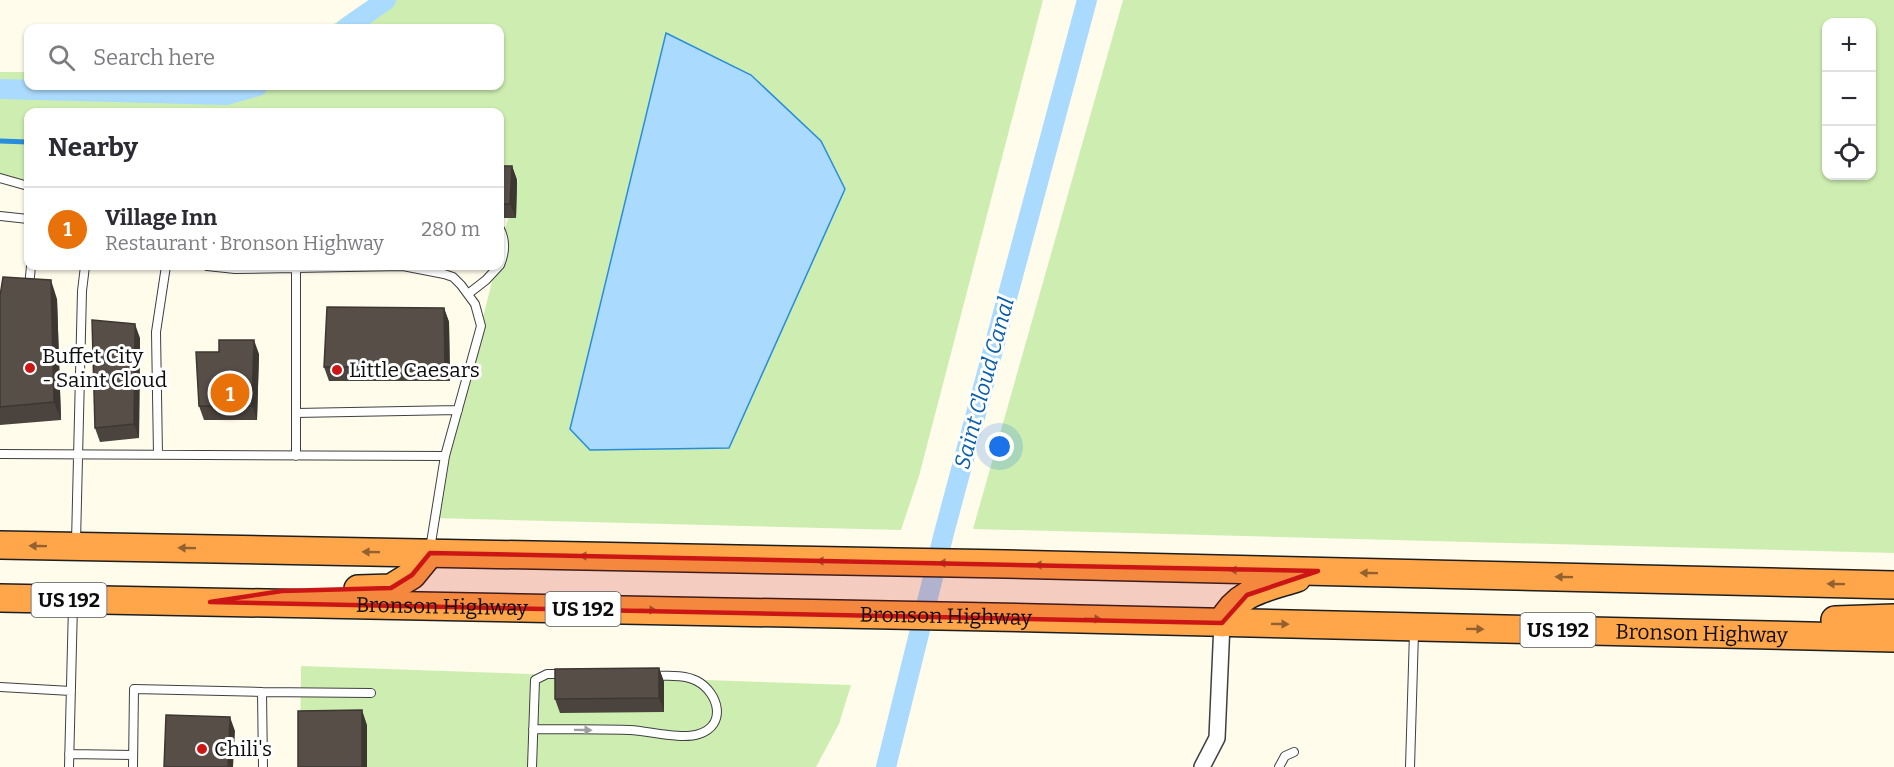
<!DOCTYPE html>
<html lang="en">
<head>
<meta charset="utf-8">
<style>
	:root { --surface:#fff; --page:#f2f2f3; --text:#2b2b33; --muted:#7c7c81; --line:#e1e1e2; --accent:#0b8043 }
	body { margin:0; font-family:Bitter,serif; background:var(--page); color:var(--text) }
	.controls { position:absolute; right:18px; top:18px; display:grid; overflow:hidden; border-radius:12px; box-shadow:0 2px 4px #0004 }
	.controls button { width:54px; height:54px; display:grid; place-items:center; padding:0; border:0; border-bottom:2px solid var(--line); background:var(--surface); color:var(--text); font:30px sans-serif }
	.you { position:absolute; left:1000px; top:447px; width:21px; height:21px; margin:-15px; border:4px solid #fff; border-radius:50%; background:#1a73e8; box-shadow:0 0 0 9px #1a73e833 }
	.badge { display:grid; place-items:center; width:39px; height:39px; border-radius:50%; background:var(--accent); color:#fff; font-size:20px; font-weight:700 }
	.pin { position:absolute; translate:-50% -50%; border:3px solid #fff; box-shadow:0 2px 6px #0006 }
	.list { margin:0; padding:0; list-style:none }
	h2 { display:flex; justify-content:space-between; align-items:center; height:78px; margin:0; padding:0 24px; font-size:26px }
	h2 small { font-size:20px; font-weight:400; color:var(--muted) }
	.list li { display:grid; grid-template-columns:39px 1fr auto; gap:18px; align-items:center; box-sizing:border-box; height:84px; padding:0 24px; border-top:2px solid var(--line) }
	.list b { display:block; font-size:22px; white-space:nowrap }
	.list p { margin:0; font-size:20px; white-space:nowrap; color:var(--muted) }
	.list em { font-size:20px; font-style:normal; color:var(--muted) }
	.icon { flex:none; width:33px; height:33px; fill:none; stroke:currentColor; stroke-width:2; stroke-linecap:round; stroke-linejoin:round }
	.map { position:relative; flex:none; width:1894px; height:767px; overflow:hidden }
	.search { position:absolute; background:var(--surface); box-shadow:0 2px 4px #0004; left:24px; top:24px; width:480px; height:66px; display:flex; align-items:center; gap:15px; box-sizing:border-box; padding:0 21px; border-radius:12px; color:var(--muted); font-size:22px }
	.panel { position:absolute; background:var(--surface); box-shadow:0 2px 4px #0004; left:24px; top:108px; width:480px; height:162px; border-radius:12px }
	.map>svg:first-child { display:block }
	.green { fill:#ceeeb1; fill-rule:evenodd }
	.water { fill:#aadafd; stroke:#298cdc; stroke-width:1.5 }
	.lines { fill:none; stroke-linecap:round; stroke-linejoin:round }
	.stream { stroke:#298cdc; stroke-width:5 }
	.canal { stroke:#aadafd; stroke-width:20 }
	.lane-casing { stroke:#404040; stroke-width:10 }
	.street-casing { stroke:#404040; stroke-width:18 }
	.highway-casing { stroke:#1e1e1e; stroke-width:30 }
	.lane { stroke:#fff; stroke-width:8 }
	.street { stroke:#fff; stroke-width:15 }
	.highway { stroke:#ffa54a; stroke-width:27 }
	.wall { fill:#4b433e }
	.shaded-wall { fill:#3d3732 }
	.building { fill:#574e48; stroke:#3d3732; stroke-width:1.5 }
	.oneway { fill:#92612f }
	.oneway2 { fill:#9e9e9e }
	.marked { fill:#cc1616; fill-opacity:0.2; stroke:#cc1616; stroke-width:4.5; stroke-linejoin:round }
	.poi-dot { fill:#cc1616; stroke:#fff; stroke-width:2 }
	.labels { text-anchor:middle; dominant-baseline:central; stroke-width:6; stroke-linejoin:round; paint-order:stroke }
	.shield { fill:#fff; stroke:#565656; stroke-width:1.5 }
	.shield-label { font-size:20px; font-weight:bold; fill:#0d0d0d }
	.poi-label { font-size:21px; fill:#0d0d0d; stroke:#fff; text-anchor:start }
	.street-label { font-size:21px; fill:#0d0d0d; stroke:#fff }
	.water-label { font-size:22px; font-style:italic; fill:#095dac; stroke:#fff }
</style>
</head>
<body>
<div class="map">
<svg width="1894" height="767" viewBox="0 0 1894 767">
	<rect width="100%" height="100%" fill="#fffcec"/>
	<path class="green" d="M369 0H1043L919 476 901 530 432 518 496 266H500V251L518 179 500 178V112H28V180L0 179V72H28V86H500V28H328Z
		M1123 0H1894V553L973 529ZM1872 22V176H1826V22Z
		M301 666 851 685 839 724 816 767H300Z"/>
	<path class="water" d="M666 33 751 75 821 141 845 189 729 448 590 450 570 429Z"/>
	<g class="lines">
		<path class="stream" d="M0 141 28 142"/>
		<path class="canal" d="M346 28 386 0
			M0 89 226 95 258 86
			M886 767 944 533 1087 0"/>
		<defs>
			<path id="lane" d="M0 178 28 186
				M0 216 28 219
				M500 229C506 241 505 253 500 265
				M207 266 235 269 403 266 444 274 453 277 461 285 475 304 481 326 445 456
				M29 287 31 266
				M468 294 486 280 499 266
				M296 413 458 410
				M0 454 445 456 430 549
				M158 455 156 332 166 266
				M296 456V266
				M76 542 82 291 85 266
				M0 687 71 691
				M262 692 371 693
				M533 729C566 729 598 729 630 730 649 731 682 740 699 734 727 725 719 693 697 681 684 674 667 676 652 676
				M69 754 133 755
				M69 767 73 604
				M133 767 134 689 262 692 263 767
				M532 767 535 680 547 674H565
				M1279 767 1285 756 1294 752
				M1410 767 1414 632"/>
			<path id="street" d="M1202 767 1217 738 1222 623"/>
			<g id="highway">
				<path d="M0 545 1006 564 1894 585"/>
				<path d="M358 589 391 588 412 575 430 553"/>
				<path id="s1" d="M0 598 992 617 1894 638"/>
				<path d="M1835 620 1894 618"/>
				<path d="M1222 623C1238 591 1266 588 1297 578"/>
			</g>
		</defs>
		<use href="#lane" class="lane-casing"/>
		<use href="#street" class="street-casing"/>
		<use href="#highway" class="highway-casing"/>
		<use href="#lane" class="lane"/>
		<use href="#street" class="street"/>
		<use href="#highway" class="highway"/>
	</g>
	<path class="wall" d="M500 166H512L517 180 516 218H500Z
		M0 296 57 299 61 420 0 425Z
		M444 308 449 322 450 381H329L324 367Z
		M140 338 139 438 100 442 95 428Z
		M259 354 257 420H204L199 406Z
		M659 668 664 682V712L560 713 555 699Z"/>
	<path class="shaded-wall" d="M512 166 517 180 516 218 510 204Z
		M51 280 57 299 61 420 54 402Z
		M444 308 449 322 450 381 445 367Z
		M135 324 140 338 139 438 134 424Z
		M254 340 259 354 257 420 252 406Z
		M659 668 664 682V712L659 698Z
		M362 710 367 725V767H362Z
		M230 717 235 731 233 767H228Z"/>
	<path class="building" d="M500 166H512L510 204H500Z
		M3 277 51 280 54 402 0 407V296Z
		M327 307 444 308 445 367H324Z
		M92 320 135 324 134 424 95 428Z
		M219 340H254L252 406H199L196 352H219Z
		M659 668V698L555 699V669Z
		M362 710V767H298V711Z
		M166 715 230 717 228 767H164Z"/>
	<defs><path id="oneway-solid" d="M-6-.8H1V-3.2L6.5 0L1 3.2V.8H-6Z" transform="scale(1.5)"/></defs>
	<g class="oneway">
		<use href="#oneway-solid" transform="translate(38 546) rotate(-179)"/>
		<use href="#oneway-solid" transform="translate(187 548) rotate(-179)"/>
		<use href="#oneway-solid" transform="translate(371 552) rotate(-179)"/>
		<use href="#oneway-solid" transform="translate(588 556) rotate(-179)"/>
		<use href="#oneway-solid" transform="translate(825 561) rotate(-179)"/>
		<use href="#oneway-solid" transform="translate(947 563) rotate(-179)"/>
		<use href="#oneway-solid" transform="translate(1043 565) rotate(-179)"/>
		<use href="#oneway-solid" transform="translate(1238 570) rotate(-179)"/>
		<use href="#oneway-solid" transform="translate(1369 573) rotate(-179)"/>
		<use href="#oneway-solid" transform="translate(1564 577) rotate(-179)"/>
		<use href="#oneway-solid" transform="translate(1836 584) rotate(-179)"/>
		<use href="#oneway-solid" transform="translate(648 610) rotate(1)"/>
		<use href="#oneway-solid" transform="translate(1093 619) rotate(2)"/>
		<use href="#oneway-solid" transform="translate(1280 624) rotate(1)"/>
		<use href="#oneway-solid" transform="translate(1475 629) rotate(1)"/>
	</g>
	<use class="oneway2" href="#oneway-solid" transform="translate(583 730) rotate(1)"/>
	<path class="marked" d="M430 553 1318 571 1247 595 1222 623 210 602 282 591 391 588 412 575Z"/>
	<g class="poi-dot">
		<circle cx="30" cy="368" r="6"/>
		<circle cx="337" cy="370" r="6"/>
		<circle cx="202" cy="749" r="6"/>
	</g>
	<g class="labels">
		<g class="shield">
			<rect x="31.5" y="583" width="75" height="34" rx="4.5"/>
			<rect x="545.5" y="592" width="75" height="34" rx="4.5"/>
			<rect x="1520.5" y="613" width="75" height="34" rx="4.5"/>
		</g>
		<g class="shield-label">
			<text x="69" y="600">US 192</text>
			<text x="583" y="609">US 192</text>
			<text x="1558" y="630">US 192</text>
		</g>
		<g class="poi-label">
			<text x="42" y="356">Buffet City<tspan x="42" dy="24">- Saint Cloud</tspan></text>
			<text x="349" y="370">Little Caesars</text>
			<text x="214" y="749">Chili's</text>
		</g>
		<g class="street-label">
			<text stroke="none"><textPath href="#s1" startOffset="442">Bronson Highway</textPath></text>
			<text stroke="none"><textPath href="#s1" startOffset="946">Bronson Highway</textPath></text>
			<text stroke="none"><textPath href="#s1" startOffset="1702">Bronson Highway</textPath></text>
		</g>
		<g class="water-label">
			<text transform="translate(984 383) rotate(-75)">Saint Cloud Canal</text>
		</g>
	</g>
</svg>
<div class="controls">
<button>+</button>
<button>−</button>
<button><svg class="icon" aria-label="locate" viewBox="0 0 24 24"><circle cx="12" cy="12" r="6"/><path d="M12 2v4M12 18v4M2 12h4M18 12h4"/></svg></button>
</div>
<div class="you"></div>
<div class="pin badge" style="left:230px;top:393px;background:#e8710a">1</div>
<div class="search"><svg class="icon" aria-label="search" viewBox="0 0 24 24"><circle cx="10" cy="10" r="6"/><path d="M15 15l6 6"/></svg>Search here</div>
<section class="panel">
<h2>Nearby<small></small></h2>
<ul class="list">
<li><span class="badge" style="background:#e8710a">1</span><div><b>Village Inn</b><p>Restaurant · Bronson Highway</p></div><em>280 m</em></li>
</ul>
</section>
</div>
</body>
</html>
